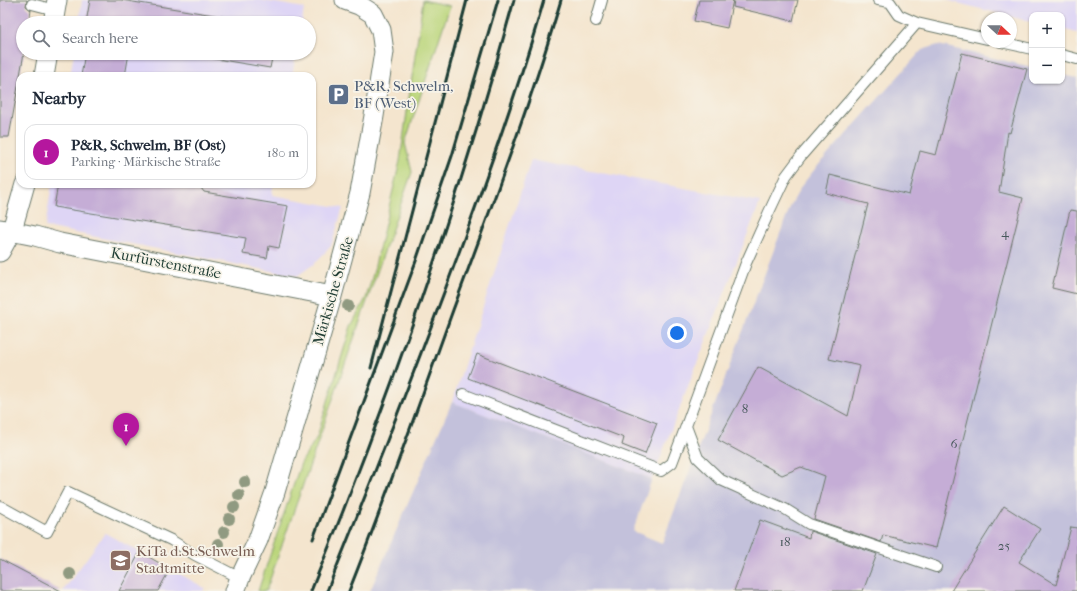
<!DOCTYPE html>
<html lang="en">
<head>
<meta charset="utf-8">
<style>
	:root { --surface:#fff; --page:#f6f6f7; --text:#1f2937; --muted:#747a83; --line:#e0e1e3; --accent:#b5179e }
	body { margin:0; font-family:"IM FELL French Canon",serif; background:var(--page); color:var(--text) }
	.controls { position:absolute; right:12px; top:12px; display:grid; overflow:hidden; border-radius:8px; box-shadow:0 1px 3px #0004 }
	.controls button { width:36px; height:36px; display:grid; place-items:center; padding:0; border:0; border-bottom:1px solid var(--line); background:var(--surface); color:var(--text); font:20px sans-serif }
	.compass { position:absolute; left:981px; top:12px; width:36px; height:36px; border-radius:50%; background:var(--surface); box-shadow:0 1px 3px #0004; rotate:112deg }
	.you { position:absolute; left:677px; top:333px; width:14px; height:14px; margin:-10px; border:3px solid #fff; border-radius:50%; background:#1a73e8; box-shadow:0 0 0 6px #1a73e833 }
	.badge { display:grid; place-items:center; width:26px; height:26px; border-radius:50%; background:var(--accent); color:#fff; font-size:13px; font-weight:700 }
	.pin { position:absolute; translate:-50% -33px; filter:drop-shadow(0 1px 2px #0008) }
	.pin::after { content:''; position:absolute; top:21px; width:14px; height:12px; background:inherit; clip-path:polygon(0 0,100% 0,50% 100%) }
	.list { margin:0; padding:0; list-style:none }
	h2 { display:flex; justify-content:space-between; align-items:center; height:52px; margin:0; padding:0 16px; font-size:17px }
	h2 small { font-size:13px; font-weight:400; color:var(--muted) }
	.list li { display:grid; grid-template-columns:26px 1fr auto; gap:12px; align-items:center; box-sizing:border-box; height:56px; margin:0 8px 8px; padding:0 8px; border:1px solid var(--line); border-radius:12px }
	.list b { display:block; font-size:15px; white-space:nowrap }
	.list p { margin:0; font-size:13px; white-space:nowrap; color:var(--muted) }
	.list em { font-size:13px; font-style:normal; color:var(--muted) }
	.icon { flex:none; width:22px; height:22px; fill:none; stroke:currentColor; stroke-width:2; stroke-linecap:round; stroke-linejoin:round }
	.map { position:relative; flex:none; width:1077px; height:591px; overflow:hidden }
	.search { position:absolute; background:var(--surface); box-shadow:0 1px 3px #0004; left:16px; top:16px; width:300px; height:44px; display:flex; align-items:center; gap:10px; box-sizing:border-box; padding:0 14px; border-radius:22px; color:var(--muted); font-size:15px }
	.panel { position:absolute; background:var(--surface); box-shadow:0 1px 3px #0004; left:16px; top:72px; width:300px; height:116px; border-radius:12px }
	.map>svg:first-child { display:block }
	.built { fill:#ded5f5 }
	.industrial { fill:#c3c1db }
	.green { fill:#bbd67c; stroke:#6d8a58 }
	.building { fill:#c5add6 }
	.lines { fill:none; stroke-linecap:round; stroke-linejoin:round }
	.lane-casing { stroke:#6a786a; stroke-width:12 }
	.street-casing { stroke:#6a786a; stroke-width:21 }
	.lane { stroke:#fff; stroke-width:10 }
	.street { stroke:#fff; stroke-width:19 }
	.rail { stroke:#1f3d34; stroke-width:3 }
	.tree { fill:#909a81 }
	.labels { text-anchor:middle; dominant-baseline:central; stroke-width:3.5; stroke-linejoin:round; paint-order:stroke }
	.number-label { font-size:13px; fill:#48595c }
	.service-label { font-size:15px; fill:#4e5e75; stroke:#f7f3e8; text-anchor:start }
	.street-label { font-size:15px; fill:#1f3d34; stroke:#f7f3e8 }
	.education-label { font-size:15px; fill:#785e54; stroke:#f7f3e8; text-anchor:start }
</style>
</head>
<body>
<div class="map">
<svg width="1077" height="591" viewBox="0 0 1077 591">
	<rect width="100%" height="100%" fill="#f7f3e8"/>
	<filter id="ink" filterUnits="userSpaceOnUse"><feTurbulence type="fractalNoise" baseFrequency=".025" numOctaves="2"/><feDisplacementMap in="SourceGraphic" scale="8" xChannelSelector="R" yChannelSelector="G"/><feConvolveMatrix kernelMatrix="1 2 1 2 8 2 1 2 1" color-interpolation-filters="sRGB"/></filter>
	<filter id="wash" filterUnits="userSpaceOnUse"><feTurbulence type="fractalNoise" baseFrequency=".012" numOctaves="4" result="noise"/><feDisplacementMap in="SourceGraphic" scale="16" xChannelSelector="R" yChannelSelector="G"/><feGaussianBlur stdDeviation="0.9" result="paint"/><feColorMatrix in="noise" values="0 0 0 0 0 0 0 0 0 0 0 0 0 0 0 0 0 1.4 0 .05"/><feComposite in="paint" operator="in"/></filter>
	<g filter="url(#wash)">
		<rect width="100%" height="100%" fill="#f4e5ce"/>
		<path class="built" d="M82 0H260L304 8 302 23H79Z
			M946 0H1077V33L1062 29V15H1032V22Z
			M74 53H296L292 76H70Z
			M531 160 760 202 652 479 452 402Z
			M52 184H273L272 195 343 208 331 246 314 264 297 276 45 227Z
			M105 533 205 588 203 591H63Z"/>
		<path class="industrial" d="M938 45 1032 67V81H1062V75L1077 78V591H370L452 402 652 479 633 531 662 543 791 205 802 185 815 169 922 50Z"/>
		<path class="green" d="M423 0 450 6 405 143 412 172 266 591H258L301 463 317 437 351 326 366 298 373 274 400 161Z"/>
		<g id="blocks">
			<path class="building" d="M0 0H27L26 6 31 10 29 23H23L24 53 9 137H0Z
				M90 0H121L263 23H86Z
				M699 0H733L727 28 694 21Z
				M734 0H798L793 21 733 7Z
				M85 53H129L125 76H81Z
				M180 53H273L270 68Z
				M962 53 1027 69 1010 133 1008 132 999 192 1023 198 936 548 883 535 881 542 814 519 825 476 801 467 782 475 718 440 758 367 848 416 860 366 829 359 868 204 826 193 830 175 909 195 920 151 936 155Z
				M58 184H198L204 192 288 206 279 248 269 246 267 258 243 254 246 238 54 207Z
				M1070 210 1077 211V294L1052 288Z
				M477 354 657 423 645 454 622 445 624 438 468 378Z
				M1004 506 1040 529 1019 562 1056 585 1071 527 1077 528V591H951Z
				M760 520 809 538 810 531 877 554 863 591H734Z
				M140 552 170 569 158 591H119Z
				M0 559 61 591H0Z"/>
		</g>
	</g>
	<g filter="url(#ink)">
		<use href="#blocks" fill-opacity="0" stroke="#6a786a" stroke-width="1"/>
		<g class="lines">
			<defs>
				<path id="lane" d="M878 0 890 2 899 15 917 23 987 39
					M32 4 55 10
					M596 21 602 0
					M917 23 801 156 786 176 769 212 746 263 686 426 698 458 721 480 785 509 809 524 936 567
					M1001 42 1032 49
					M1062 55 1077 59
					M463 394 661 471 672 463 686 426
					M0 506 47 532 68 492 171 540 195 555 240 578"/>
				<path id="street" d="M53 23 57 0
					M44 76 48 53
					M0 229 35 236 60 243 332 296
					M0 252 12 230 25 184
					M235 591 240 578 258 540 275 492 332 296 360 193 374 116 384 52 381 30 373 14 359 5 345 0"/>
			</defs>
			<use href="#lane" class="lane-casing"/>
			<use href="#street" class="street-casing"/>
			<use href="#lane" class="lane"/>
			<use href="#street" class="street"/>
			<path class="rail" d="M371 368 467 0
				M313 539 416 261 452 156 498 0
				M311 591C390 398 459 201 514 0
				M327 591C372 480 416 368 458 255 489 171 519 86 544 0
				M349 591C386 498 419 404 453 310 491 208 530 105 561 0"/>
		</g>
		<g class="tree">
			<circle cx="348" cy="306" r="6"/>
			<circle cx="245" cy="482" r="6"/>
			<circle cx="239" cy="495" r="6"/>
			<circle cx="234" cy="507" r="6"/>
			<circle cx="229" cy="519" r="6"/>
			<circle cx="224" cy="532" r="6"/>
			<circle cx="218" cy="544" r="6"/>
			<circle cx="70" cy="574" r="6"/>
		</g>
	</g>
	<defs>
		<symbol id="parking-square" viewBox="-11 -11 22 22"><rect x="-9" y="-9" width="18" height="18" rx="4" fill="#5c6f8a" stroke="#f7f3e8"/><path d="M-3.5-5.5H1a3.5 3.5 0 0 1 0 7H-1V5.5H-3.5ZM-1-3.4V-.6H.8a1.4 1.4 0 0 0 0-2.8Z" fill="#fff"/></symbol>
		<symbol id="school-square" viewBox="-11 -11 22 22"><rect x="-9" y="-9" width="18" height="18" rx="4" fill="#8d6e63" stroke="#f7f3e8"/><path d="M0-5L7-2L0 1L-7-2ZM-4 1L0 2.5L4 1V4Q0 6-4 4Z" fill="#fff"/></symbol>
	</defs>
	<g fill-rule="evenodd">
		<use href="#parking-square" x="326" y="82" width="25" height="25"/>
		<use href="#school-square" x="108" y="548" width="25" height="25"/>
	</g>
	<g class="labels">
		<g class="number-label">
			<text x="1005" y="232">4</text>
			<text x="745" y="408">8</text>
			<text x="954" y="443">6</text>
			<text x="785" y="541">18</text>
			<text x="1004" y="545">25</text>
		</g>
		<g class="service-label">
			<text x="354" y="86">P&amp;R, Schwelm,<tspan x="354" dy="17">BF (West)</tspan></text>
		</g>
		<g class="street-label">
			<text transform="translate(166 263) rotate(11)">Kurfürstenstraße</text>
			<text transform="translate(333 291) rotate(-74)">Märkische Straße</text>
		</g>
		<g class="education-label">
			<text x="136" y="551">KiTa d.St.Schwelm<tspan x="136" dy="17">Stadtmitte</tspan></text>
		</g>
	</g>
</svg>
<div class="controls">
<button>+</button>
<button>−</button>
</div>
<svg class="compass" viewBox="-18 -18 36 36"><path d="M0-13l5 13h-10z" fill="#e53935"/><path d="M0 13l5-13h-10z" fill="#747a83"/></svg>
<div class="you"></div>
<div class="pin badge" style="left:126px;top:446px">1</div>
<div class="search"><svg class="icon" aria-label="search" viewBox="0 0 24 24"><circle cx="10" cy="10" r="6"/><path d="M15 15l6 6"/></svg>Search here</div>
<section class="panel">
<h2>Nearby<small></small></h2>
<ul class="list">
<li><span class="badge">1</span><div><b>P&amp;R, Schwelm, BF (Ost)</b><p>Parking · Märkische Straße</p></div><em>180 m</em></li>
</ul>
</section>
</div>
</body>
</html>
